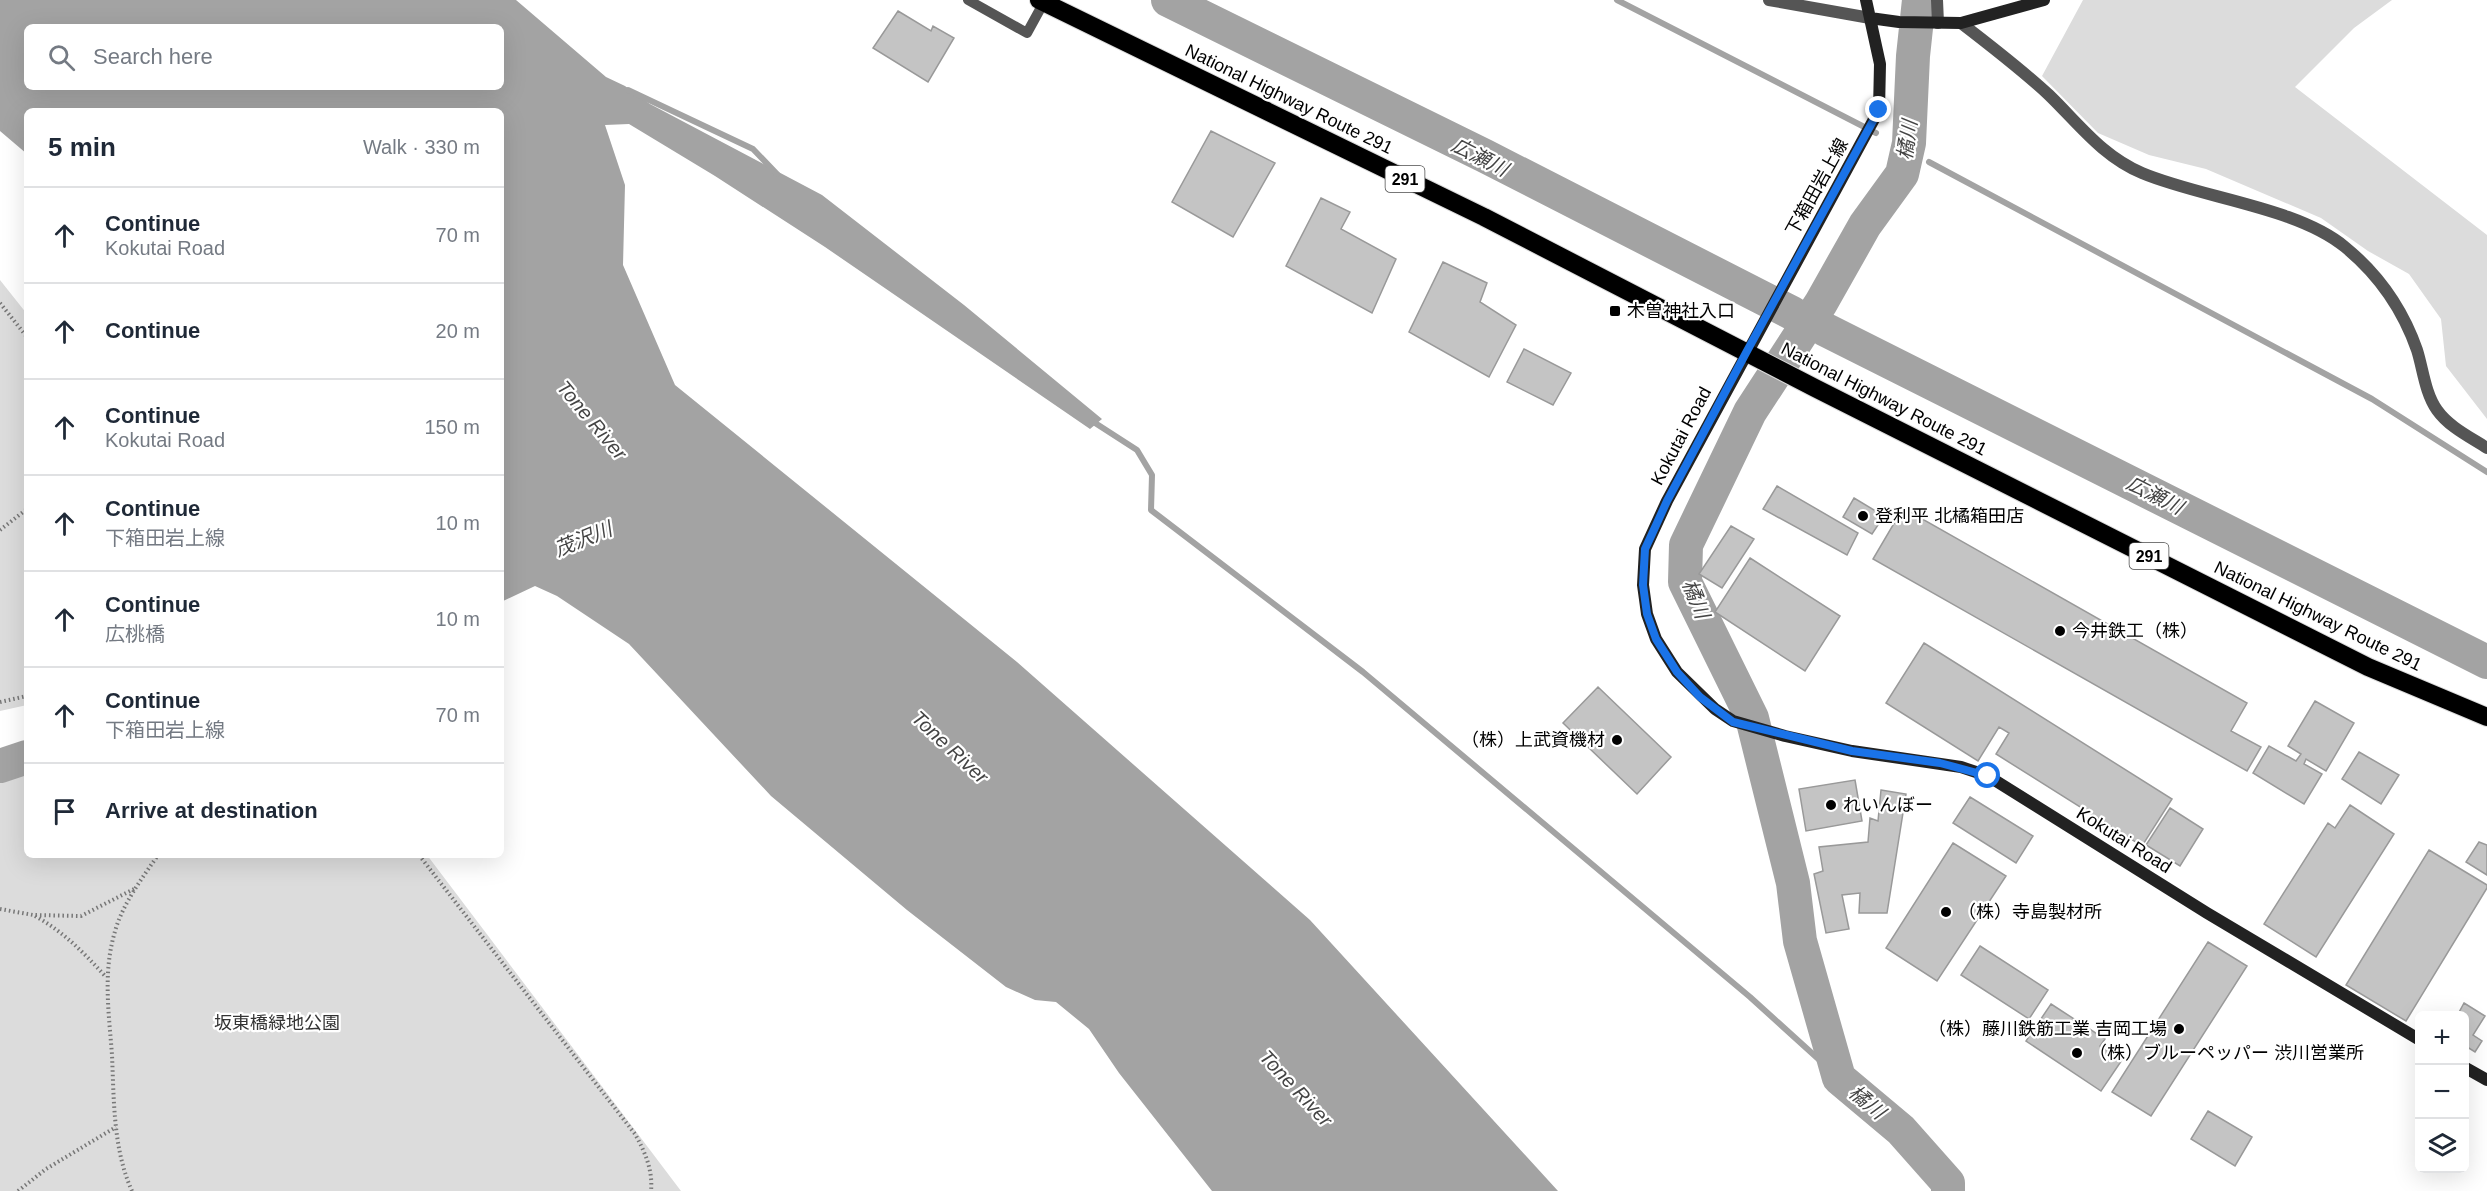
<!DOCTYPE html>
<html lang="en">
<head>
<meta charset="utf-8">
<style>
	:root { --surface:#fff; --page:#f2f2f3; --text:#1f2937; --muted:#747a83; --line:#e0e1e3 }
	body { margin:0; font-family:Arial,"Noto Sans JP",sans-serif; background:var(--page); color:var(--text) }
	.controls { position:absolute; right:18px; bottom:18px; display:grid; overflow:hidden; border-radius:9px; box-shadow:0 6px 24px #0002 }
	.controls button { width:54px; height:54px; display:grid; place-items:center; padding:0; border:0; border-bottom:2px solid var(--line); background:var(--surface); color:var(--text); font:30px sans-serif }
	.stop { position:absolute; width:18px; height:18px; margin:-14px; border:4px solid #1a73e8; border-radius:50%; background:#fff }
	.stop.end { background:#1a73e8; border-color:#fff; box-shadow:0 2px 6px #0008 }
	.list { margin:0; padding:0; list-style:none }
	h2 { display:flex; justify-content:space-between; align-items:center; height:78px; margin:0; padding:0 24px; font-size:26px }
	h2 small { font-size:20px; font-weight:400; color:var(--muted) }
	.list li { display:grid; grid-template-columns:39px 1fr auto; gap:18px; align-items:center; box-sizing:border-box; height:96px; padding:0 24px; border-top:2px solid var(--line) }
	.list b { display:block; font-size:22px; white-space:nowrap }
	.list p { margin:0; font-size:20px; white-space:nowrap; color:var(--muted) }
	.list em { font-size:20px; font-style:normal; color:var(--muted) }
	.icon { flex:none; width:33px; height:33px; fill:none; stroke:currentColor; stroke-width:2; stroke-linecap:round; stroke-linejoin:round }
	.map { position:relative; flex:none; width:2487px; height:1191px; overflow:hidden }
	.search { position:absolute; background:var(--surface); box-shadow:0 6px 24px #0002; left:24px; top:24px; width:480px; height:66px; display:flex; align-items:center; gap:15px; box-sizing:border-box; padding:0 21px; border-radius:9px; color:var(--muted); font-size:22px }
	.panel { position:absolute; background:var(--surface); box-shadow:0 6px 24px #0002; left:24px; top:108px; width:480px; height:750px; border-radius:9px }
	.map>svg:first-child { display:block }
	.green { fill:#dcdcdc }
	.water { fill:#a3a3a3; fill-rule:evenodd }
	.lines { fill:none; stroke-linecap:round; stroke-linejoin:round }
	.stream { stroke:#a3a3a3; stroke-width:6 }
	.river { stroke:#a3a3a3; stroke-width:34 }
	.building { fill:#c4c4c4; stroke:#999; stroke-width:1.5 }
	.highway-casing { stroke:#dbdbdb; stroke-width:20 }
	.path { stroke:#777; stroke-width:4; stroke-dasharray:1.5 3; stroke-linecap:butt }
	.lane { stroke:#555; stroke-width:10 }
	.street { stroke:#555; stroke-width:12 }
	.secondary { stroke:#222; stroke-width:12 }
	.highway { stroke:#000; stroke-width:18 }
	.route { stroke:#1a73e8; stroke-width:8 }
	.poi-dot { fill:#000; stroke:#fff; stroke-width:2 }
	.labels { text-anchor:middle; dominant-baseline:central; stroke-width:4.5; stroke-linejoin:round; paint-order:stroke }
	.shield { fill:#fff; stroke:#4c4c4c; stroke-width:1.5 }
	.shield-label { font-size:16px; font-weight:bold; fill:#000 }
	.street-label { font-size:18px; fill:#000; stroke:#fff }
	.poi-label { font-size:18px; fill:#000; stroke:#fff; text-anchor:start }
	.park-label { font-size:18px; fill:#333; stroke:#fff }
	.water-label { font-size:20px; font-style:italic; fill:#444; stroke:#fff }
</style>
</head>
<body>
<div class="map">
<svg width="2487" height="1191" viewBox="0 0 2487 1191">
	<rect width="100%" height="100%" fill="#fff"/>
	<path class="green" d="M2083 0H2392L2354 28 2295 87 2487 235V419L2446 366 2441 319 2409 274 2368 251 2321 218 2206 169 2149 155 2098 133 2042 76Z
		M0 280 27 314V705L0 711Z
		M27 771V855H427L681 1191H0V779Z"/>
	<path class="water" d="M0 0H516L606 77 625 86 650 104 822 195 964 305 1102 419 1090 429 825 247 715 176 629 124 605 125 625 185 623 265 675 385 1017 662 1310 920 1558 1191H1212L1119 1073 1089 1029 1056 1002 1035 1000 1006 987 907 910 771 796 629 644 557 596 535 586 501 602V111H27V154L0 131ZM27 27H501V87H27Z"/>
	<g class="lines">
		<path class="stream" d="M1617 0 1876 133
			M628 90 753 149 777 174
			M1929 162 2372 399 2487 472
			M1092 421 1137 450 1152 475 1151 510 1363 672 1750 997 1846 1084"/>
		<path class="river" d="M1168 0 1485 156 1792 313
			M1919 0 1913 56 1909 143 1902 174 1865 225 1821 303 1750 412 1686 545 1685 582 1752 718 1793 883 1800 941 1839 1078 1901 1130 1948 1183V1191
			M1824 329 2487 662
			M0 766 27 757"/>
	</g>
	<path class="building" d="M898 11 931 31 933 26 954 38 928 82 873 48Z
		M1211 131 1275 163 1233 237 1172 202Z
		M1321 198 1350 212 1341 229 1396 259 1372 313 1286 266Z
		M1443 262 1487 283 1480 302 1516 325 1489 377 1409 332Z
		M1524 349 1571 373 1553 405 1507 382Z
		M1777 486 1858 533 1847 555 1763 509Z
		M1854 498 1884 516 1872 534 1843 517Z
		M1903 508 2247 703 2231 731 2261 747 2247 771 1873 559Z
		M1731 526 1754 539 1722 588 1699 574Z
		M1750 558 1840 616 1805 671 1715 612Z
		M1924 643 2172 799 2142 846 1996 754 2009 733 1999 727 1978 761 1886 703Z
		M1598 687 1671 757 1637 794 1563 723Z
		M2315 701 2354 723 2326 771 2306 759 2304 764 2322 774 2304 804 2253 773 2269 746 2296 761 2301 754 2288 746Z
		M2359 752 2399 775 2381 804 2342 779Z
		M1855 780 1862 821 1806 831 1799 789Z
		M1881 790 1906 794 1887 913H1859L1860 893 1842 895 1849 929 1826 933 1814 874 1823 871 1819 847 1868 842 1870 818 1878 821Z
		M1970 797 2033 836 2016 863 1953 823Z
		M2350 805 2394 834 2316 957 2264 924 2328 823 2335 828Z
		M2170 808 2203 829 2180 866 2146 845Z
		M2479 842 2487 845V875L2466 862Z
		M1953 843 2006 876 1937 981 1886 948Z
		M2429 850 2487 885V888L2406 1021 2346 985Z
		M2208 942 2247 966 2151 1116 2112 1092Z
		M1980 946 2048 990 2029 1019 1961 975Z
		M2464 1003 2485 1016 2473 1035 2482 1041 2475 1052 2464 1045V1016H2457Z
		M2051 1004 2105 1039 2100 1046 2122 1060 2101 1091 2026 1041Z
		M2208 1111 2252 1137 2235 1166 2191 1139Z"/>
	<g class="lines">
		<defs>
			<path id="highway" d="M1039 0 1484 217 1815 388 2368 667 2487 717"/>
		</defs>
		<use href="#highway" class="highway-casing"/>
		<path class="path" d="M0 303 27 337
			M0 530 27 509
			M0 702 27 696
			M419 855 635 1134C645 1152 653 1170 651 1191
			M0 909 33 915 81 916 136 888
			M35 916C64 932 84 953 106 977
			M18 1191 46 1169 116 1127
			M132 1191C113 1149 114 1100 112 1055 109 1015 103 974 114 935 121 906 141 880 158 855"/>
		<path class="lane" d="M968 0 1027 33 1044 2"/>
		<path class="street" d="M1769 0 1870 18
			M1937 0 1938 23
			M1961 23C1991 46 2021 69 2049 95 2079 124 2102 156 2142 173 2201 198 2297 207 2345 247 2378 274 2403 310 2417 350 2423 369 2425 393 2437 410 2449 427 2470 437 2487 448"/>
		<path class="secondary" d="M1866 0 1880 64 1879 110 1667 501 1645 549 1643 585 1647 614 1656 639 1677 672 1715 709 1733 721 1785 736 1852 751 1961 767 1988 776 2207 913 2420 1040
			M1870 18 1899 22 1961 23 2044 0
			M2464 1067 2487 1080"/>
		<use href="#highway" class="highway"/>
	</g>
	<g class="lines">
		<path class="route" d="M1879 110 1747 351 1667 501 1652 534 1645 549 1643 585 1647 614 1656 639 1677 672 1700 697 1733 722 1852 751 1940 763 1988 776"/>
	</g>
	<g class="poi-dot">
		<rect x="1609" y="305" width="12" height="12" rx="3"/>
		<circle cx="1863" cy="516" r="6"/>
		<circle cx="2060" cy="631" r="6"/>
		<circle cx="1617" cy="740" r="6"/>
		<circle cx="1831" cy="805" r="6"/>
		<circle cx="1946" cy="912" r="6"/>
		<circle cx="2179" cy="1029" r="6"/>
		<circle cx="2077" cy="1053" r="6"/>
	</g>
	<g class="labels">
		<g class="shield">
			<rect x="1385.5" y="166" width="39" height="26" rx="4.5"/>
			<rect x="2129.5" y="543" width="39" height="26" rx="4.5"/>
		</g>
		<g class="shield-label">
			<text x="1405" y="179">291</text>
			<text x="2149" y="556">291</text>
		</g>
		<g class="street-label">
			<text transform="translate(1289 99) rotate(26)">National Highway Route 291</text>
			<text transform="translate(1817 187) rotate(-61)">下箱田岩上線</text>
			<text transform="translate(1884 399) rotate(27)">National Highway Route 291</text>
			<text transform="translate(1681 436) rotate(-62)">Kokutai Road</text>
			<text transform="translate(2318 616) rotate(26)">National Highway Route 291</text>
			<text transform="translate(2124 840) rotate(32)">Kokutai Road</text>
		</g>
		<g class="poi-label">
			<text x="1627" y="311">木曽神社入口</text>
			<text x="1875" y="516">登利平 北橘箱田店</text>
			<text x="2072" y="631">今井鉄工（株）</text>
			<text x="1605" y="740" text-anchor="end">（株）上武資機材</text>
			<text x="1843" y="805">れいんぼー</text>
			<text x="1958" y="912">（株）寺島製材所</text>
			<text x="2167" y="1029" text-anchor="end">（株）藤川鉄筋工業 吉岡工場</text>
			<text x="2089" y="1053">（株）ブルーペッパー 渋川営業所</text>
		</g>
		<g class="park-label">
			<text x="277" y="1023">坂東橋緑地公園</text>
		</g>
		<g class="water-label">
			<text transform="translate(1907 140) rotate(-82)">橘川</text>
			<text transform="translate(1480 157) rotate(27)">広瀬川</text>
			<text transform="translate(592 420) rotate(50)">Tone River</text>
			<text transform="translate(2155 495) rotate(27)">広瀬川</text>
			<text transform="translate(583 539) rotate(-22)">茂沢川</text>
			<text transform="translate(1696 599) rotate(68)">橘川</text>
			<text transform="translate(950 747) rotate(43)">Tone River</text>
			<text transform="translate(1296 1088) rotate(47)">Tone River</text>
			<text transform="translate(1867 1102) rotate(40)">橘川</text>
		</g>
	</g>
</svg>
<div class="controls">
<button>+</button>
<button>−</button>
<button><svg class="icon" aria-label="layers" viewBox="0 0 24 24"><path d="M12 4l9 5-9 5-9-5zM3 14l9 5 9-5"/></svg></button>
</div>
<div class="stop" style="left:1988px;top:776px"></div>
<div class="stop end" style="left:1879px;top:110px"></div>
<div class="search"><svg class="icon" aria-label="search" viewBox="0 0 24 24"><circle cx="10" cy="10" r="6"/><path d="M15 15l6 6"/></svg>Search here</div>
<section class="panel">
<h2>5 min<small>Walk · 330 m</small></h2>
<ul class="list">
<li><svg class="icon" aria-label="ahead" viewBox="0 0 24 24"><path d="M12 20V5M6 11l6-6 6 6"/></svg><div><b>Continue</b><p>Kokutai Road</p></div><em>70 m</em></li>
<li><svg class="icon" aria-label="ahead" viewBox="0 0 24 24"><path d="M12 20V5M6 11l6-6 6 6"/></svg><div><b>Continue</b></div><em>20 m</em></li>
<li><svg class="icon" aria-label="ahead" viewBox="0 0 24 24"><path d="M12 20V5M6 11l6-6 6 6"/></svg><div><b>Continue</b><p>Kokutai Road</p></div><em>150 m</em></li>
<li><svg class="icon" aria-label="ahead" viewBox="0 0 24 24"><path d="M12 20V5M6 11l6-6 6 6"/></svg><div><b>Continue</b><p>下箱田岩上線</p></div><em>10 m</em></li>
<li><svg class="icon" aria-label="ahead" viewBox="0 0 24 24"><path d="M12 20V5M6 11l6-6 6 6"/></svg><div><b>Continue</b><p>広桃橋</p></div><em>10 m</em></li>
<li><svg class="icon" aria-label="ahead" viewBox="0 0 24 24"><path d="M12 20V5M6 11l6-6 6 6"/></svg><div><b>Continue</b><p>下箱田岩上線</p></div><em>70 m</em></li>
<li><svg class="icon" aria-label="arrive" viewBox="0 0 24 24"><path d="M6 21V4h12l-3 4 3 4H6"/></svg><div><b>Arrive at destination</b></div></li>
</ul>
</section>
</div>
</body>
</html>
